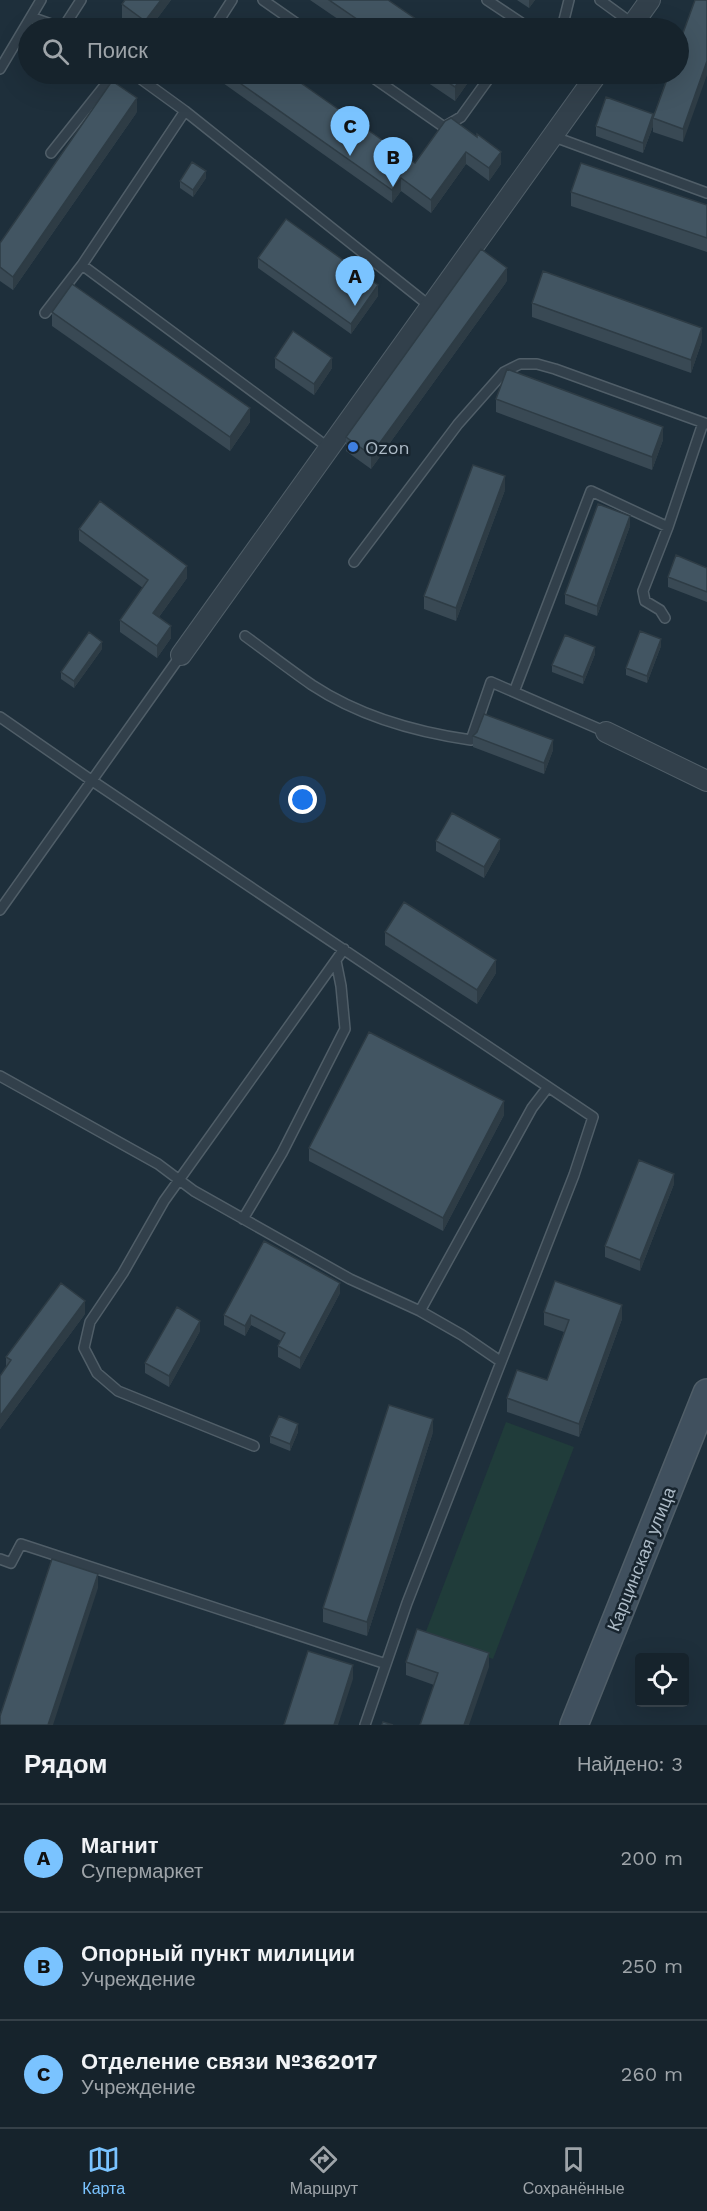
<!DOCTYPE html>
<html lang="ru">
<head>
<meta charset="utf-8">
<style>
	:root { --surface:#16232c; --page:#232f38; --text:#f1f3f6; --muted:#9ea4a9; --line:#354048; --accent:#7ac3ff }
	body { margin:0; font-family:"Work Sans",sans-serif; background:var(--page); color:var(--text) }
	.controls { position:absolute; right:18px; bottom:18px; display:grid; overflow:hidden; border-radius:6px; box-shadow:0 6px 24px #0002 }
	.controls button { width:54px; height:54px; display:grid; place-items:center; padding:0; border:0; border-bottom:2px solid var(--line); background:var(--surface); color:var(--text); font:30px sans-serif }
	.you { position:absolute; left:303px; top:800px; width:21px; height:21px; margin:-15px; border:4px solid #fff; border-radius:50%; background:#1a73e8; box-shadow:0 0 0 9px #1a73e833 }
	.badge { display:grid; place-items:center; width:39px; height:39px; border-radius:50%; background:var(--accent); color:#111; font-size:20px; font-weight:700 }
	.pin { position:absolute; translate:-50% -50px; filter:drop-shadow(0 2px 3px #0008) }
	.pin::after { content:''; position:absolute; top:32px; width:21px; height:18px; background:inherit; clip-path:polygon(0 0,100% 0,50% 100%) }
	.list { margin:0; padding:0; list-style:none }
	h2 { display:flex; justify-content:space-between; align-items:center; height:78px; margin:0; padding:0 24px; font-size:26px }
	h2 small { font-size:20px; font-weight:400; color:var(--muted) }
	.list li { display:grid; grid-template-columns:39px 1fr auto; gap:18px; align-items:center; box-sizing:border-box; height:108px; padding:0 24px; border-top:2px solid var(--line) }
	.list b { display:block; font-size:22px; white-space:nowrap }
	.list p { margin:0; font-size:20px; white-space:nowrap; color:var(--muted) }
	.list em { font-size:20px; font-style:normal; color:var(--muted) }
	.icon { flex:none; width:33px; height:33px; fill:none; stroke:currentColor; stroke-width:2; stroke-linecap:round; stroke-linejoin:round }
	.map { position:relative; flex:none; width:707px; height:1725px; overflow:hidden }
	.search { position:absolute; background:var(--surface); box-shadow:0 6px 24px #0002; left:18px; right:18px; top:18px; height:66px; display:flex; align-items:center; gap:15px; box-sizing:border-box; padding:0 21px; border-radius:33px; color:var(--muted); font-size:22px }
	.sheet { height:402px; background:var(--surface) }
	nav { display:flex; justify-content:space-around; align-items:center; box-sizing:border-box; height:84px; border-top:2px solid var(--line); background:var(--surface); font-size:16px; color:var(--muted) }
	nav a { display:grid; justify-items:center; gap:3px }
	nav .on { color:var(--accent) }
	.map>svg:first-child { display:block }
	.green { fill:#203c3a }
	.lines { fill:none; stroke-linecap:round; stroke-linejoin:round }
	.lane-casing { stroke:#505e68; stroke-width:12 }
	.street-casing { stroke:#505e68; stroke-width:22 }
	.secondary-casing { stroke:#505e68; stroke-width:30 }
	.lane { stroke:#32404b; stroke-width:9 }
	.street { stroke:#32404b; stroke-width:20 }
	.secondary { stroke:#40505e; stroke-width:27 }
	.wall { fill:#394954 }
	.shaded-wall { fill:#2e3c45 }
	.building { fill:#425562; stroke:#2e3c45; stroke-width:1.5 }
	.shop-dot { fill:#3f7fe0; stroke:#18252f; stroke-width:2 }
	.labels { text-anchor:middle; dominant-baseline:central; stroke-width:5; stroke-linejoin:round; paint-order:stroke }
	.poi-label { font-size:18px; fill:#adbbc7; stroke:#18252f; text-anchor:start }
	.street-label { font-size:18px; fill:#adbbc7; stroke:#18252f }
</style>
</head>
<body>
<div class="map">
<svg width="707" height="1725" viewBox="0 0 707 1725">
	<rect width="100%" height="100%" fill="#1e2f3b"/>
	<path class="green" d="M506 1422 574 1447 493 1659 425 1634Z"/>
	<g class="lines">
		<defs>
			<path id="lane" d="M263 0 303 28
				M487 0 529 28
				M600 0 633 24
				M31 17 62 28
				M63 28 81 0
				M214 28 232 0
				M562 28 569 0
				M0 69 41 0
				M134 74 185 111 431 307
				M368 74 444 127 461 117 492 74
				M552 136 707 193
				M51 153 114 74
				M82 265 329 448
				M45 313 82 265 185 111
				M354 562 458 424 504 372 520 364H537L555 369 707 424
				M665 618 660 610 645 601 643 591 668 527
				M245 636C267 652 289 669 312 685 359 716 415 732 471 740L491 682 606 732
				M514 692 591 491 668 527 703 423
				M0 717 91 780 593 1117 574 1175 407 1603 365 1725
				M0 910 181 655
				M0 1076 158 1164 194 1191 350 1279 420 1311 462 1335 500 1361
				M243 1219 282 1153 345 1029 341 986 336 961
				M420 1311 532 1108 548 1087
				M254 1446 118 1391 97 1373 84 1348 90 1322 123 1273 164 1201 344 949
				M0 1559 11 1563 21 1544 386 1664"/>
			<path id="street" d="M630 28 650 0
				M181 655 597 74
				M606 732 707 781"/>
			<path id="secondary" d="M574 1725 707 1393"/>
		</defs>
		<use href="#lane" class="lane-casing"/>
		<use href="#street" class="street-casing"/>
		<use href="#secondary" class="secondary-casing"/>
		<use href="#lane" class="lane"/>
		<use href="#street" class="street"/>
		<use href="#secondary" class="secondary"/>
	</g>
	<path class="wall" d="M171 0 150 28H136L122 18V4Z
		M310 0H388L429 28H351Z
		M517 0H535L529 8Z
		M695 0 683 142 653 132V126L643 153 596 136V126L653 117Z
		M216 74H288L415 163 445 121 501 164 489 181 466 164 431 213 401 191 392 203 216 78Z
		M415 74H474L455 101Z
		M514 74H534L528 83Z
		M137 112 13 290 0 281V243Z
		M206 178 193 197 180 188V181Z
		M571 192 707 205V252L571 206Z
		M258 258 378 296 351 334 258 268Z
		M507 281 371 469 346 451V437Z
		M532 303 702 341 691 373 532 317Z
		M52 312 250 422 230 451 52 326Z
		M275 358 332 368 314 395 275 368Z
		M496 399 663 440 652 470 496 412Z
		M505 490 456 621 424 609V596Z
		M630 526 597 616 565 604V594Z
		M79 529 187 578 159 617 171 638 157 658 120 632V620L143 588 79 541Z
		M707 568V602L668 587V577Z
		M661 646 647 683 626 675V668Z
		M102 649 74 688 61 679V672Z
		M595 654 583 684 552 672V665Z
		M473 736 553 750 544 774 473 747Z
		M436 841 500 849 484 878 436 851Z
		M385 932 496 973 477 1004 385 945Z
		M504 1115 443 1231 309 1161V1148Z
		M674 1184 640 1271 605 1257V1246Z
		M340 1293 300 1369 278 1357V1346L281 1341 251 1325 245 1336 224 1325V1315Z
		M544 1312 622 1319 579 1437 507 1412V1398L547 1380 564 1332 544 1325Z
		M85 1314 0 1429V1376L6 1367V1357Z
		M200 1331 169 1387 145 1373V1363Z
		M298 1432 290 1451 270 1443V1436Z
		M433 1432 367 1636 323 1622V1608Z
		M406 1662 489 1667 434 1685 406 1675Z"/>
	<path class="shaded-wall" d="M161 0H171L150 28H145V21Z
		M529 0H535L529 8Z
		M707 61V75L683 142V129Z
		M464 74H474L455 101V87Z
		M529 74H534L528 83V76Z
		M137 98V112L13 290V277Z
		M653 114V126L643 153V143Z
		M466 152V164L431 213V200Z
		M501 152V164L489 181V168Z
		M206 171V178L193 197V190Z
		M401 178V191L392 203V190Z
		M507 268V281L371 469V455Z
		M378 285V296L351 334V324Z
		M702 328V341L691 373V360Z
		M332 358V368L314 395V384Z
		M250 408V422L230 451V437Z
		M663 427V440L652 470V457Z
		M505 476V490L456 621V608Z
		M630 516V526L597 616V606Z
		M187 566V578L153 625V613Z
		M171 626V638L157 658V646Z
		M661 639V646L647 683V676Z
		M102 642V649L74 688V681Z
		M595 647V654L583 684V677Z
		M553 740V750L544 774V763Z
		M500 839V849L484 878V867Z
		M496 960V973L477 1004V990Z
		M504 1101V1115L443 1231V1218Z
		M674 1174V1184L640 1271V1260Z
		M340 1283V1293L300 1369V1358Z
		M85 1301V1314L0 1429V1416Z
		M622 1305V1319L579 1437V1424Z
		M251 1315V1325L245 1336V1326Z
		M200 1321V1331L169 1387V1376Z
		M433 1419V1432L367 1636V1622Z
		M298 1424V1432L290 1451V1444Z
		M98 1574V1588L53 1725H48Z
		M489 1653V1667L469 1725H464Z
		M353 1665V1679L338 1725H334Z"/>
	<path class="building" d="M125 0H161L145 21 122 4Z
		M329 0H388L429 28H370Z
		M695 0H707V61L683 129 653 118 669 74H678V47Z
		M227 74H288L415 163 445 121 451 118 477 137V134L501 152 489 168 466 152 431 200 401 178 392 190Z
		M435 74H464L455 87Z
		M112 81 137 98 13 277 0 267V243Z
		M606 97 653 114 643 143 596 126Z
		M192 162 206 171 193 190 180 181Z
		M581 163 707 205V238L571 192Z
		M286 219 378 285 351 324 258 258Z
		M481 249 507 268 371 455 346 437Z
		M543 271 702 328 691 360 532 303Z
		M72 284 250 408 230 437 52 312Z
		M293 331 332 358 314 384 275 358Z
		M507 369 663 427 652 457 496 399Z
		M473 465 505 476 456 608 424 596Z
		M100 501 187 566 153 613 171 626 157 646 120 620 148 580 79 529Z
		M598 504 630 516 597 606 565 594Z
		M676 555 707 568V592L668 577Z
		M640 631 661 639 647 676 626 668Z
		M89 632 102 642 74 681 61 672Z
		M565 635 595 647 583 677 552 665Z
		M484 714 553 740 544 763 473 736 477 732Z
		M452 813 500 839 484 867 436 841Z
		M404 902 496 960 477 990 385 932Z
		M369 1032 504 1101 443 1218 309 1148Z
		M639 1160 674 1174 640 1260 605 1246Z
		M264 1241 340 1283 300 1358 278 1346 285 1333 251 1315 245 1326 224 1315Z
		M555 1281 622 1305 579 1424 507 1398 517 1370 547 1380 569 1320 544 1312Z
		M61 1283 85 1301 0 1416V1376L11 1360 6 1357Z
		M177 1307 200 1321 169 1376 145 1363Z
		M389 1405 433 1419 367 1622 323 1608Z
		M279 1416 298 1424 290 1444 270 1436Z
		M52 1559 98 1574 48 1725H0V1716Z
		M417 1629 489 1653 464 1725H420L438 1673 406 1662Z
		M308 1651 353 1665 334 1725H284Z
		M383 1722 393 1725H382Z"/>
	<circle class="shop-dot" cx="353" cy="447" r="6"/>
	<g class="labels">
		<g class="poi-label">
			<text x="365" y="447">Ozon</text>
		</g>
		<g class="street-label">
			<text transform="translate(641 1559) rotate(-68)">Карцинская улица</text>
		</g>
	</g>
</svg>
<div class="controls">
<button><svg class="icon" aria-label="locate" viewBox="0 0 24 24"><circle cx="12" cy="12" r="6"/><path d="M12 2v4M12 18v4M2 12h4M18 12h4"/></svg></button>
</div>
<div class="you"></div>
<div class="pin badge" style="left:355px;top:306px">A</div>
<div class="pin badge" style="left:393px;top:187px">B</div>
<div class="pin badge" style="left:350px;top:156px">C</div>
<div class="search"><svg class="icon" aria-label="search" viewBox="0 0 24 24"><circle cx="10" cy="10" r="6"/><path d="M15 15l6 6"/></svg>Поиск</div>
</div>
<section class="sheet">
<h2>Рядом<small>Найдено: 3</small></h2>
<ul class="list">
<li><span class="badge">A</span><div><b>Магнит</b><p>Супермаркет</p></div><em>200 m</em></li>
<li><span class="badge">B</span><div><b>Опорный пункт милиции</b><p>Учреждение</p></div><em>250 m</em></li>
<li><span class="badge">C</span><div><b>Отделение связи №362017</b><p>Учреждение</p></div><em>260 m</em></li>
</ul>
</section>
<nav>
<a class="on"><svg class="icon" aria-label="map" viewBox="0 0 24 24"><path d="M3 6l6-2 6 2 6-2v14l-6 2-6-2-6 2zM9 4v14M15 6v14"/></svg>Карта</a>
<a><svg class="icon" aria-label="directions" viewBox="0 0 24 24"><path d="M12 3l9 9-9 9-9-9zM9 14v-3h6M13 9l2 2-2 2"/></svg>Маршрут</a>
<a><svg class="icon" aria-label="saved" viewBox="0 0 24 24"><path d="M7 4h10v16l-5-4-5 4z"/></svg>Сохранённые</a>
</nav>
</body>
</html>
